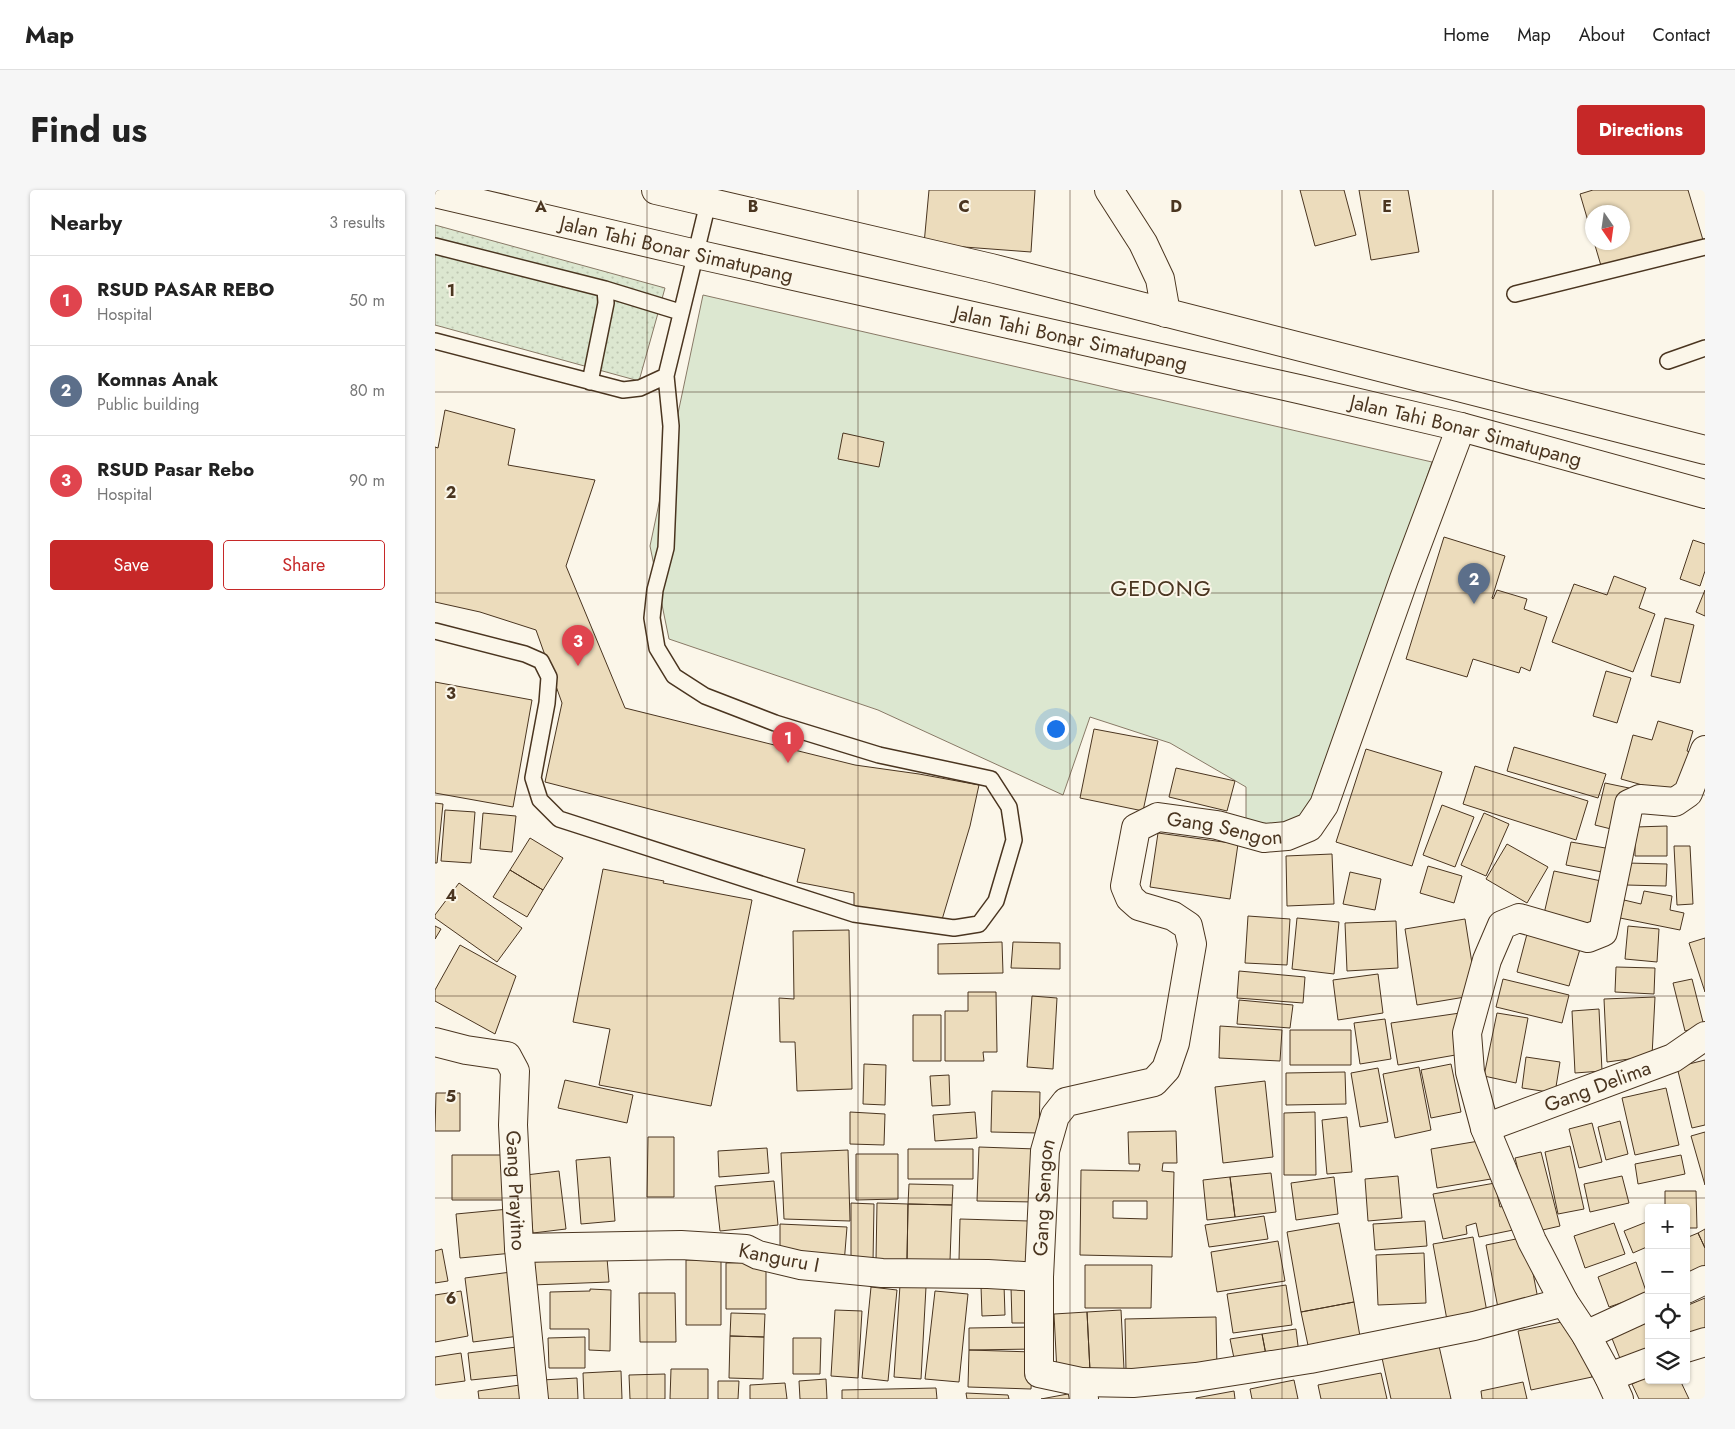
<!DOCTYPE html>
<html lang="en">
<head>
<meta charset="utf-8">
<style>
	:root { --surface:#fff; --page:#f6f6f6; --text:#222; --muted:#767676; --line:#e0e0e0; --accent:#c62828 }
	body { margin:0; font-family:Jost,sans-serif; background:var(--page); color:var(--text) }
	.controls { position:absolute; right:15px; bottom:15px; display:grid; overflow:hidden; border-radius:5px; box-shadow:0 1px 4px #0004 }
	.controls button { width:45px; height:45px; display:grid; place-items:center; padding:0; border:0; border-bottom:1px solid var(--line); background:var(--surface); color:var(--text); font:25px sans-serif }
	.compass { position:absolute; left:1150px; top:15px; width:45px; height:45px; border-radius:50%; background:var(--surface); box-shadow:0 1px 4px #0004; rotate:167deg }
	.you { position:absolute; left:620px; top:538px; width:18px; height:18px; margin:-12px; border:4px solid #fff; border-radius:50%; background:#1a73e8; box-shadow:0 0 0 8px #1a73e833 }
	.badge { display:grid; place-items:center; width:32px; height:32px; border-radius:50%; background:var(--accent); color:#fff; font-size:16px; font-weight:700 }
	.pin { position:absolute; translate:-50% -41px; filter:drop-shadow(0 1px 2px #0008) }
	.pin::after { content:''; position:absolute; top:26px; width:18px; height:15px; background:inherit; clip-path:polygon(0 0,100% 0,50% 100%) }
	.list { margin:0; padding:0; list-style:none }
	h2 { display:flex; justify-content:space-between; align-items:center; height:65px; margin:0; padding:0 20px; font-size:21px }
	h2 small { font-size:16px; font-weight:400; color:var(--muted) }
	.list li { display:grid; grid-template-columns:32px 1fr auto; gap:15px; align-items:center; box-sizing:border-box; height:90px; padding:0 20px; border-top:1px solid var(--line) }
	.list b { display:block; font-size:19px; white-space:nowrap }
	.list p { margin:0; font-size:16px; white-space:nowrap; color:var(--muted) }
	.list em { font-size:16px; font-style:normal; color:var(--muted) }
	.actions { display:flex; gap:10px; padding:15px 20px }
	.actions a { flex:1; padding:11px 0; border:1px solid var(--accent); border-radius:5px; text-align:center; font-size:18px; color:var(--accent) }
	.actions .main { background:var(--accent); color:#fff }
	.icon { flex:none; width:28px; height:28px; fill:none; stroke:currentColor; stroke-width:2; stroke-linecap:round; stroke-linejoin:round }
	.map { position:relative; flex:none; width:1270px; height:1209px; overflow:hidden; border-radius:5px }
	header { display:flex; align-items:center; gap:30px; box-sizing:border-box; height:70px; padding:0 25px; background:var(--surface); border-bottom:1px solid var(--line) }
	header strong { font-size:24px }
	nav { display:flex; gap:28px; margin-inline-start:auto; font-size:18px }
	.intro { display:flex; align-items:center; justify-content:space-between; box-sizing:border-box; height:120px; padding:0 30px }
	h1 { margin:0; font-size:35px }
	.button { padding:12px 22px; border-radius:5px; background:var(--accent); color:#fff; font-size:18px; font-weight:700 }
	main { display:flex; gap:30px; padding:0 30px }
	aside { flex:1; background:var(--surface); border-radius:5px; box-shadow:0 1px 4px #0004 }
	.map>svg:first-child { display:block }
	.grass { fill:#dce7d0; stroke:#887966 }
	.park { fill:url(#park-dots); stroke:#887966 }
	.building { fill:#ecdcbc; stroke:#4a3520; fill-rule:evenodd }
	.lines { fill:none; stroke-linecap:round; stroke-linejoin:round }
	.service-casing { stroke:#4a3520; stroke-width:18 }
	.minor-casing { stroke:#4a3520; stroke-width:30 }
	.trunk-casing { stroke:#4a3520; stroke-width:30 }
	.service { stroke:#fbf6e9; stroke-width:15 }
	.minor { stroke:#fbf6e9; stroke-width:28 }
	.trunk { stroke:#fbf6e9; stroke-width:28 }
	.grid { fill:none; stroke:#4a3520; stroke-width:1; stroke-opacity:0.55 }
	.labels { text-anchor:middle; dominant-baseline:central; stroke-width:4; stroke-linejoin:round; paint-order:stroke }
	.street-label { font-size:20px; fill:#4a3520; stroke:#fbf6e9 }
	.quarter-label { font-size:22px; letter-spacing:1px; fill:#4a3520; stroke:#fbf6e9 }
	.grid-label { font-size:16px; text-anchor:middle; font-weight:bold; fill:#4a3520; stroke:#fbf6e9; stroke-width:4; stroke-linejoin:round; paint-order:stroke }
</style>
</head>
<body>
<header>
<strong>Map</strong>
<nav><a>Home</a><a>Map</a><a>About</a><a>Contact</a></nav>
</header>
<div class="intro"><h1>Find us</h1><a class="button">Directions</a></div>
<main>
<aside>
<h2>Nearby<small>3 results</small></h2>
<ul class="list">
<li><span class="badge" style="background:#e0444e">1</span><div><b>RSUD PASAR REBO</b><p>Hospital</p></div><em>50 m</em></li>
<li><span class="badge" style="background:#5c6f8a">2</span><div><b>Komnas Anak</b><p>Public building</p></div><em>80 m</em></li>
<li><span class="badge" style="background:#e0444e">3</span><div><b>RSUD Pasar Rebo</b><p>Hospital</p></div><em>90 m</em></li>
</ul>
<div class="actions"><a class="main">Save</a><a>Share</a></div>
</aside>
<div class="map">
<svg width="1270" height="1209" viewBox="0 0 1270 1209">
	<defs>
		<pattern id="park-dots" width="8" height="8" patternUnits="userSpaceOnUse" patternTransform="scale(1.25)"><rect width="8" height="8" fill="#dce7d0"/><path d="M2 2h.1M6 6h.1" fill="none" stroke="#bec7b2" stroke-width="1.8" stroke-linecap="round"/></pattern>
	</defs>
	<rect width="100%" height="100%" fill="#fbf6e9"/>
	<path class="grass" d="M268 105 997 272 894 574 861 644 811 632V597L735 553 655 527 628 605 443 520 234 449 215 356Z"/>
	<path class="park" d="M0 35 230 98 204 191 0 135Z"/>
	<path class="building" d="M494 0H600L596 62 489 54Z
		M865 0H909L921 45 880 56Z
		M924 0H973L984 62 936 70Z
		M1158 0H1253L1268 50 1167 79 1159 52H1188V22H1158V48L1145 4Z
		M10 220 80 239 73 275 160 290 131 376 190 518 420 575 484 584 544 595 535 636 506 733 419 717V703L362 692 370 659 110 592 127 513 101 440 45 422 0 412V257L3 258Z
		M408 243 449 252 444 277 403 269Z
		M1009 347 1070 366 1057 408 1058 409 1062 400 1092 409 1089 419 1112 427 1095 481 1086 477 1084 483 1038 469 1032 487 971 469Z
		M1258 350 1270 354V381L1265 396 1245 389Z
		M1179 386 1211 398 1204 418 1220 424 1198 482 1117 452 1139 394 1172 405Z
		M1270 400V426L1261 422Z
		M1230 428 1259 435 1245 493 1216 486Z
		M1171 481 1196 488 1182 533 1158 526Z
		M0 492 97 510 78 617 0 603Z
		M1223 531 1258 541 1252 561 1255 562 1243 605 1186 589 1198 545 1217 550Z
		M659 539 723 551 708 621 645 608Z
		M1079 557 1171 584 1163 608 1072 581Z
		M931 559 1007 582 977 676 901 652Z
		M1040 576 1153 611 1141 650 1028 614Z
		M741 578 800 591 792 621 734 607Z
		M1170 593 1194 598 1184 641 1160 635Z
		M0 613 8 614 2 673H0Z
		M1007 615 1039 627 1020 677 988 665Z
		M10 620 40 622 36 673 6 671Z
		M48 623 81 626 77 662 45 659Z
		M1049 623 1074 634 1051 686 1026 675Z
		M1232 636V666H1200V637Z
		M723 643 803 654 795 709 715 697Z
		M95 648 128 668 108 700 75 680Z
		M1136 652 1176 659 1172 683 1131 675Z
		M1072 654 1113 677 1092 713 1051 689Z
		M1239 656H1255L1258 714 1242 715Z
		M897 664 899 714 852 716 851 666Z
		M1192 673 1232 674 1231 696 1191 695Z
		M993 676 1027 686 1019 713 985 703Z
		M168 679 229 691 228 693 317 710 276 916 164 895 175 839 138 832Z
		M75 680 108 700 92 727 58 707Z
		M1119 681 1171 692 1159 740 1108 728Z
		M915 682 946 689 940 720 908 714Z
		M24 693 87 738 62 772 0 728V725Z
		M1209 701 1237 706 1235 720 1249 723 1245 740 1185 728 1189 710 1206 714Z
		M813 726 855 729 852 775 810 773Z
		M862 728 904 732 899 784 857 779Z
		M1030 729 1042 805 982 815 970 739Z
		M961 731 963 778 912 781 910 733Z
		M0 736 6 739 0 749Z
		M1193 736 1224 739 1222 772 1190 769Z
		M414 740 417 899 362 901 360 852H345L344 808 359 809 358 741Z
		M1092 744 1145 759 1134 796 1082 782Z
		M1270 748V802L1254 753Z
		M567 752 568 783 503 784V754Z
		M578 752 625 753V779L576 778Z
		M25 755 81 786 60 844 0 811V800Z
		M1181 777 1220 778 1219 804 1180 802Z
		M804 781 870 787 868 813 802 808Z
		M943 784 948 823 903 830 898 790Z
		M1068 789 1134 805 1127 833 1061 817Z
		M1257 789 1269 836 1250 841 1238 793Z
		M533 802H561L562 862H548L549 871H510V821H533Z
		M597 806 622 808 618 879 592 877Z
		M1220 807 1217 866 1172 872 1169 809Z
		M804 810 858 815 855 838 802 834Z
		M1164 819 1167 881 1140 883 1137 821Z
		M1025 823 1032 863 963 875 956 833Z
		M1062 823 1093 828 1081 893 1049 886Z
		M478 825H506V871H478Z
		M950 829 956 869 925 874 919 833Z
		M785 836 847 840 845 871 784 868Z
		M855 840H916V875H855Z
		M1091 867 1125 872 1120 903 1087 898Z
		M1270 870V935L1257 938 1242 877Z
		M429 874 451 875 450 915 428 914Z
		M1016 874 1026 922 996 928 986 880Z
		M984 877 996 940 960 948 948 884Z
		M943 878 953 932 925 937 916 883Z
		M910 882 911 914 851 915V883Z
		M514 885 515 915 497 916 495 886Z
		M130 890 198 905 192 933 123 918Z
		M830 891 838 967 788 973 780 897Z
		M1231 898 1244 955 1200 965 1187 908Z
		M557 901 605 902 604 943 556 942Z
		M1 903H25V941H0Z
		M415 922 450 924 449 955 415 954Z
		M540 922 542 948 500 951 498 925Z
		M880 922 881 985H849V923Z
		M912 927 917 982 892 984 887 930Z
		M1185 931 1193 964 1171 970 1163 937Z
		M1157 933 1167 972 1144 978 1134 939Z
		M741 941 742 973H728L727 981 739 982 737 1067 645 1065 646 980 704 981 705 974H694L693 942ZM678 1011H712V1029L678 1028Z
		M1270 942V995L1256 946Z
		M213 947H239V1007H212Z
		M1050 950 1056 989 1002 998 996 959Z
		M1135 956 1149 1019 1123 1024 1110 962Z
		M544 957 601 959 599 1012 542 1011Z
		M332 958 334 983 284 987 283 961Z
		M473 959H538V989H473Z
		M413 960 415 1031 349 1029 346 963Z
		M1106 962 1125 1036 1099 1042 1080 968Z
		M421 964H463V1009L421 1010Z
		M17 965H76V1010H17Z
		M1246 965 1250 984 1203 994 1200 974Z
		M175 967 180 1031 146 1034 141 970Z
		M124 981 131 1039 98 1043 91 985Z
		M836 983 841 1022 800 1027 795 987Z
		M963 986 967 1028 933 1031 930 989Z
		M1187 986 1194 1013 1155 1022 1149 994Z
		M795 987 800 1027 772 1030 768 990Z
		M899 987 903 1024 861 1030 856 993Z
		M339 991 343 1035 285 1041 280 996Z
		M1060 993 1065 1017 1078 1014 1083 1039 1044 1047 1041 1033 1031 1036 1032 1044 1008 1049 998 1004Z
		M474 994 518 995 517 1015 473 1014Z
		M1230 1001H1261L1262 1038H1251V1018H1230Z
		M416 1013 439 1014 438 1072H416Z
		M442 1013 473 1014 472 1070H441Z
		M473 1014 517 1015 515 1071 472 1070Z
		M74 1019 78 1063 25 1068 21 1024Z
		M829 1026 833 1049 774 1057 770 1035Z
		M525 1029 594 1031 593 1072 524 1070Z
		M990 1031 992 1056 940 1060 938 1034Z
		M1214 1031V1056L1198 1063 1189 1041Z
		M904 1033 919 1112 866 1122 852 1042Z
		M1179 1033 1190 1064 1150 1078 1139 1046Z
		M345 1034 412 1037 409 1074 345 1068Z
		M1270 1039V1058L1263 1043Z
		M1263 1043 1270 1058V1082L1251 1090V1048Z
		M1038 1047 1052 1122 1012 1130 998 1054Z
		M1091 1047 1103 1109 1063 1118 1051 1055Z
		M843 1051 850 1091 782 1102 776 1062Z
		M7 1059 13 1091 0 1093V1061Z
		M989 1063 991 1113 943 1115 941 1065Z
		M172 1068 174 1092 97 1095 96 1072Z
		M251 1070H286V1135H251Z
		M331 1072V1119H291V1073Z
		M1201 1072 1212 1104 1174 1117 1163 1087Z
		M650 1075H717L716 1118H650Z
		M76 1082 84 1146 38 1152 30 1088Z
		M465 1095 491 1097 486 1189 459 1187Z
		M569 1095 570 1125 547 1126 546 1096Z
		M851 1095 857 1135 798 1143 792 1104Z
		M436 1097 462 1100 453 1191 427 1188Z
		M576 1097H599L600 1133H577Z
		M155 1099 176 1100 175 1161 154 1160V1139H115V1102L155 1101Z
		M26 1101 33 1146 0 1152V1105Z
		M500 1101 533 1104 524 1192 490 1189Z
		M204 1103H240L241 1152H205Z
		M1270 1108V1145L1258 1150 1251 1133V1116Z
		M919 1112 926 1152 874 1160 866 1122Z
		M400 1120 427 1121 423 1188 396 1186Z
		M686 1120 689 1179 655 1181 652 1122Z
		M652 1122 655 1181 622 1183 619 1124Z
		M296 1123 330 1124 329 1147 295 1146Z
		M781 1127 782 1179 691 1181 690 1129Z
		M1136 1130 1148 1149 1157 1187 1096 1200 1083 1141Z
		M1214 1130V1160L1186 1171 1176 1146Z
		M600 1137V1159L534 1160V1138Z
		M861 1139 864 1164 832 1170 827 1144Z
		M827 1144 832 1170 800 1173 795 1149Z
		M295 1146 329 1147 328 1189 294 1188Z
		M150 1147V1178H114L113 1148Z
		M358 1148H386L385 1184H358Z
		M1004 1156 1016 1209H956L947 1168Z
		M82 1157 85 1185 36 1190 33 1163Z
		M534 1160 598 1162 596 1199 533 1197Z
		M26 1163 30 1191 0 1195V1167Z
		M236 1179H273V1209H235Z
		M186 1181 187 1209H149L148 1183Z
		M946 1183 952 1209H886L883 1195Z
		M230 1184V1209H195L194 1185Z
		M1214 1186V1190H1245L1254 1209H1204L1197 1194Z
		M142 1188 143 1209H109L107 1190Z
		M391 1189 392 1209H365L364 1191Z
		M859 1190 863 1209H817L815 1199Z
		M283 1191H304L303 1209H283Z
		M1088 1192 1092 1209H1047L1046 1201Z
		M350 1193 352 1209H315V1195Z
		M92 1194 94 1209H44L43 1201Z
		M501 1198 502 1209H407V1200Z
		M799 1201 800 1209H761V1208Z
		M531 1203 573 1205 574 1209H532Z
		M638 1203 639 1209H606Z"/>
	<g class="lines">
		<defs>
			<path id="service" d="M0 56 170 99 171 113 155 192
				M170 99 245 122
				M1080 104 1270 57
				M0 151 188 200 205 198 231 186 273 13
				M1233 171 1270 158
				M0 441 90 464 106 471 114 487 112 513 98 588 105 610 124 629 419 724 519 738 544 734 561 711 579 650 574 617 556 589 444 565 340 533 270 506 239 486 222 458 217 428 220 400 231 358 236 236 231 186"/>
			<g id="minor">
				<path d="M674 0 708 53 725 89 731 123"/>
				<path id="s1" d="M0 852 31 860 72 866 80 881 78 935 84 1058 99 1209"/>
				<path id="s2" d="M1050 938 1238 868 1270 846"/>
				<path d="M84 1058 246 1055 311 1059 323 1065 365 1075 447 1083 553 1084 604 1087"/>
				<path d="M1251 1099 1270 1090"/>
				<path d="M1151 1145 1214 1116"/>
				<path d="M1251 1158 1270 1152"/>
				<path d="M1174 1187 1214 1172"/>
				<path d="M646 1192 698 1193 761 1187 875 1169 1039 1136 1129 1112"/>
				<path id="s3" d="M649 1209 646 1192 604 1183V1087L610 961 620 926 631 912 719 892 731 879 740 853 757 754 753 736 738 726 704 716 695 708 690 696 701 638 723 627 782 635 829 648 852 646 874 637 889 615 969 389 1026 237"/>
				<path d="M1184 1209 1174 1187 1151 1145 1129 1112 1097 1051 1050 938 1035 882 1032 843 1052 770 1067 735 1084 728 1153 748 1168 742 1194 614 1205 609 1240 612 1253 603 1270 560"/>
			</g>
			<g id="trunk">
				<path d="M221 0 556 78 1270 260"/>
				<path id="s4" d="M0 3 261 64 868 200 1026 237 1270 304"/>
			</g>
		</defs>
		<use href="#service" class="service-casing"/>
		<use href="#minor" class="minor-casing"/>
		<use href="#trunk" class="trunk-casing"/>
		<use href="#service" class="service"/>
		<use href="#minor" class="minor"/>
		<use href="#trunk" class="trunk"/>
	</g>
	<path class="grid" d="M212 0V1209M423 0V1209M635 0V1209M847 0V1209M1058 0V1209M0 202H1270M0 403H1270M0 605H1270M0 806H1270M0 1008H1270"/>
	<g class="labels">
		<g class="street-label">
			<text stroke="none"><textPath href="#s4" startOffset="248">Jalan Tahi Bonar Simatupang</textPath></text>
			<text stroke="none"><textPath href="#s4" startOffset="652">Jalan Tahi Bonar Simatupang</textPath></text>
			<text stroke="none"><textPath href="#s4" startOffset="1058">Jalan Tahi Bonar Simatupang</textPath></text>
			<text stroke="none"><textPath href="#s3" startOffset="821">Gang Sengon</textPath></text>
			<text stroke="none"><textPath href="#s2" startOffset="120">Gang Delima</textPath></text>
			<text stroke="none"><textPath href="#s1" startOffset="210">Gang Prayitno</textPath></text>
			<text stroke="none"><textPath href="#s3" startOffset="236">Gang Sengon</textPath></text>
			<text transform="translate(344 1068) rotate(11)">Kanguru I</text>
		</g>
		<g class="quarter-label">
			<text x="726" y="398">GEDONG</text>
		</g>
	</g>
	<g class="grid-label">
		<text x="106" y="22">A</text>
		<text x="318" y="22">B</text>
		<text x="529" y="22">C</text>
		<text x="741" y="22">D</text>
		<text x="952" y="22">E</text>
		<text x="16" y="106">1</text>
		<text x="16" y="308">2</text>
		<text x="16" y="509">3</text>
		<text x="16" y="711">4</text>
		<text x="16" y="912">5</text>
		<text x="16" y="1114">6</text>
	</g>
</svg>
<div class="controls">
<button>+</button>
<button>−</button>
<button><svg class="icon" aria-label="locate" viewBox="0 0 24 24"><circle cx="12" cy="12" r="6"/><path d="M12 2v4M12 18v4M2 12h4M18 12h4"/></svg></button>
<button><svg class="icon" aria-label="layers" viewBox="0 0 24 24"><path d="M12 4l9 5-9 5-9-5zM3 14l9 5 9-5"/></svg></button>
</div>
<svg class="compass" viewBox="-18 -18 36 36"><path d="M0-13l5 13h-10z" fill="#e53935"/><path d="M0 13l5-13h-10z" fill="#767676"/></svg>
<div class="you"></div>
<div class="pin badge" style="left:353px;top:573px;background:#e0444e">1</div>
<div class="pin badge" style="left:1039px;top:414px;background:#5c6f8a">2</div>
<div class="pin badge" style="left:143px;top:476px;background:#e0444e">3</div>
</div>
</main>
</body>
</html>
